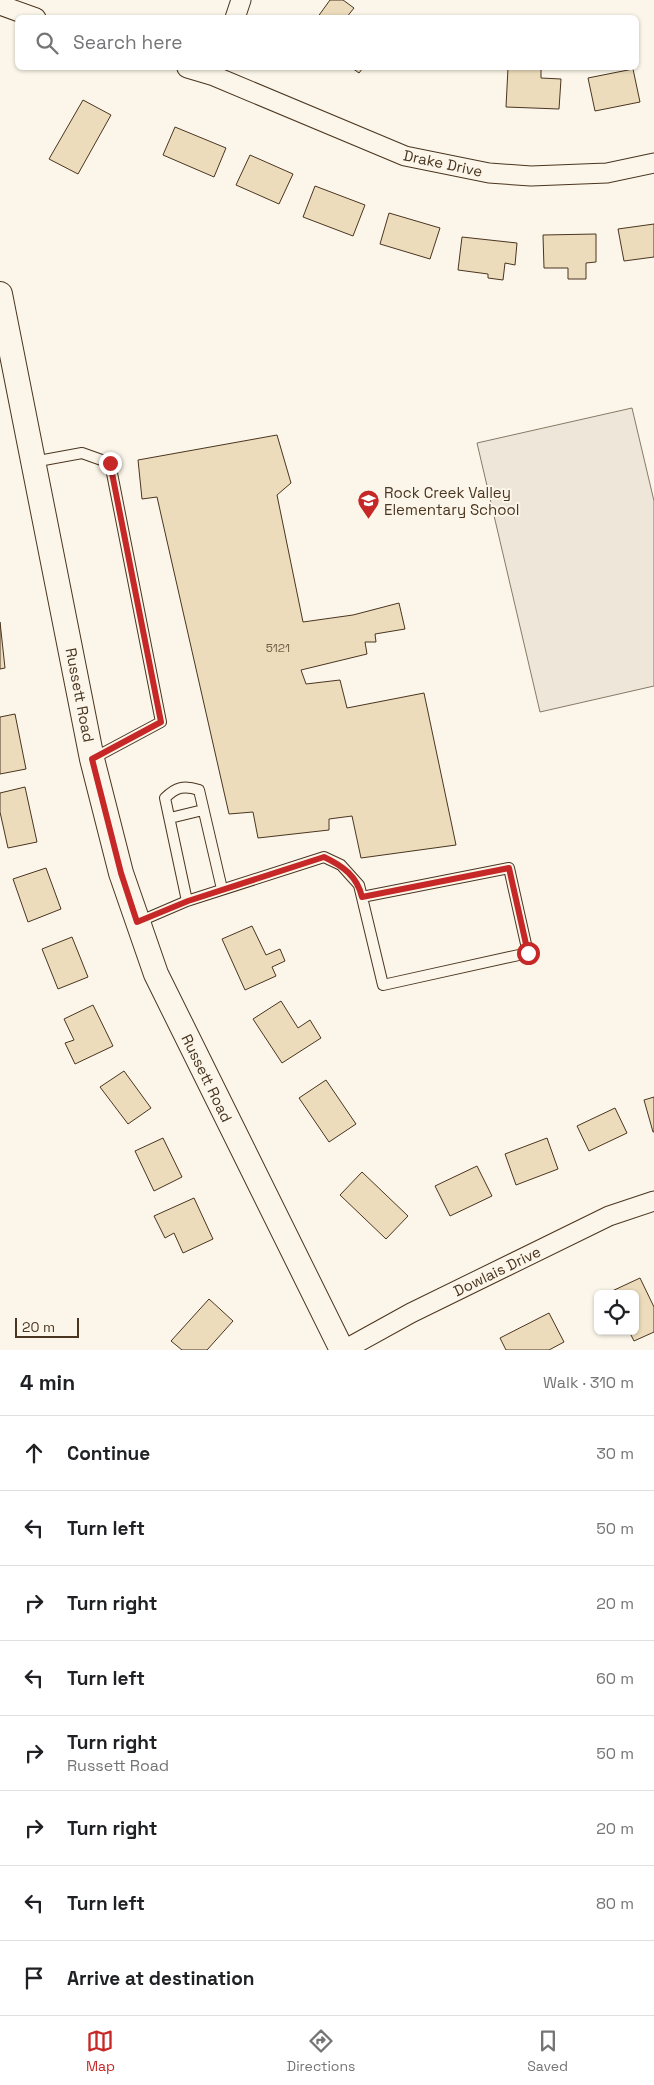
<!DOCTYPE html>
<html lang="en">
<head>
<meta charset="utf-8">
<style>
	:root { --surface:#fff; --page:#f6f6f6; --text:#202124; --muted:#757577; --line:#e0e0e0; --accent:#c62828 }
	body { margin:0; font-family:"Space Grotesk",sans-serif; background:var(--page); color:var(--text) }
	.controls { position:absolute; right:15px; bottom:15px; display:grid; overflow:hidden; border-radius:8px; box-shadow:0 1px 4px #0004 }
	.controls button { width:45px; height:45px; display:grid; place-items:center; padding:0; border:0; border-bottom:1px solid var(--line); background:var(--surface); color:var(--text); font:25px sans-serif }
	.scale { position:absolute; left:15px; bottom:12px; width:64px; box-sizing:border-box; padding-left:5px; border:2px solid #4a3520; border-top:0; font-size:14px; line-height:18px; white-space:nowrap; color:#4a3520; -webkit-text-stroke:4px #fbf6e9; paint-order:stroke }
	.stop { position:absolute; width:15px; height:15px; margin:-11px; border:4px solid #c62828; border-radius:50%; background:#fff }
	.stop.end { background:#c62828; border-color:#fff; box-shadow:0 1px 5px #0008 }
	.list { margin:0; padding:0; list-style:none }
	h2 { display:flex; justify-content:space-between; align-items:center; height:65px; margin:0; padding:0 20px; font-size:21px }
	h2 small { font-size:16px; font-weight:400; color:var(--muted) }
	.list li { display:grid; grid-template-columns:32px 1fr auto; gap:15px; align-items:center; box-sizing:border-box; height:75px; padding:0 20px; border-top:1px solid var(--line) }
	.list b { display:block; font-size:19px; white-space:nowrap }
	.list p { margin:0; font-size:16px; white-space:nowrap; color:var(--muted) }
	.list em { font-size:16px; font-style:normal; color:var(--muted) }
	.icon { flex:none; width:28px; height:28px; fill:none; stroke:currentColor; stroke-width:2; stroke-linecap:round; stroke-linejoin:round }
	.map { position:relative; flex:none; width:654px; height:1350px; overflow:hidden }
	.search { position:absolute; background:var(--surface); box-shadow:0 1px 4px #0004; left:15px; right:15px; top:15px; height:55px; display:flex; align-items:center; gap:12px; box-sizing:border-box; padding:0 18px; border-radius:8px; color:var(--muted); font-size:19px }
	.sheet { height:665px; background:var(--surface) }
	nav { display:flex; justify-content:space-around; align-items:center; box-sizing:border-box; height:70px; border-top:1px solid var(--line); background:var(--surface); font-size:14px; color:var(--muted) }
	nav a { display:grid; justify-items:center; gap:2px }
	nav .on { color:var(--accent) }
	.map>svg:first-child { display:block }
	.green { fill:#ede6d9; stroke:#887966 }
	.building { fill:#ecdcbc; stroke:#4a3520 }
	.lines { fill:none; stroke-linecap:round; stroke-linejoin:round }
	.service-casing { stroke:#4a3520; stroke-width:12 }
	.minor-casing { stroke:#4a3520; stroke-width:21 }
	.tertiary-casing { stroke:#4a3520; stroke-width:26 }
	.service { stroke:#fbf6e9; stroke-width:10 }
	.minor { stroke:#fbf6e9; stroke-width:19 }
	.tertiary { stroke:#fbf6e9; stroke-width:24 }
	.route { stroke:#c62828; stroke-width:6 }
	.labels { text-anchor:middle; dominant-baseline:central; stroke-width:4; stroke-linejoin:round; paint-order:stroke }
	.number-label { font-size:12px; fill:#725f47 }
	.street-label { font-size:15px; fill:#4a3520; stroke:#fbf6e9 }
	.poi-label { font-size:15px; fill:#4a3520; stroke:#fbf6e9; text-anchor:start }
</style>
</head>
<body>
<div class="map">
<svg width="654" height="1350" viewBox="0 0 654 1350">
	<rect width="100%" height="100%" fill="#fbf6e9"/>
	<path class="green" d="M632 408 654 501V686L540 712 477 443Z"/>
	<path class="building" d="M330 0H343L354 8 346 18H317Z
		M352 68H363L359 73Z
		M508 68H541V78L561 79 559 109 506 107Z
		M633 69 640 102 595 111 588 78Z
		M83 100 111 115 78 174 49 159Z
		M175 127 226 148 214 177 163 155Z
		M250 155 293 174 279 204 236 185Z
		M315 186 365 205 353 236 303 217Z
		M389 213 440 228 430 259 380 244Z
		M654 224V257L624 261 618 229Z
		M596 234V262L586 263V279H568V268H544L543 235Z
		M462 237 517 243 515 265 505 263 503 280 488 278V274L458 270Z
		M277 435 291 483 277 495 303 622 353 615 399 603 405 629 375 634 376 642H365L367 654 301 670 306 684 340 680 347 708 424 693 456 845 361 858 352 816 329 819V830L258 838 253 812 229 814 157 497 142 499 138 460Z
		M0 622 5 668 0 669Z
		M15 714 26 769 0 774V717Z
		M25 787 37 842 8 848 0 812V793Z
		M46 868 61 909 28 922 13 879Z
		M252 926 266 955 280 949 285 961 272 967 276 976 245 990 222 939Z
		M72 937 88 977 58 989 42 949Z
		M281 1001 298 1028 310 1020 321 1038 282 1063 253 1019Z
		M93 1005 113 1046 75 1064 65 1043 74 1040 64 1019Z
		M124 1071 151 1108 128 1124 100 1087Z
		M326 1080 356 1124 329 1142 299 1098Z
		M654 1097V1132H653L644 1100Z
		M615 1108 627 1133 589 1151 577 1126Z
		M163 1138 182 1177 154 1191 135 1151Z
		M547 1138 558 1169 516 1185 505 1154Z
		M477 1166 492 1196 450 1216 435 1186Z
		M362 1172 408 1216 386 1239 340 1195Z
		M194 1198 213 1239 183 1253 174 1233 165 1238 154 1216Z
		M640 1278 654 1307V1332L634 1341 629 1331H635V1294H611L610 1292Z
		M209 1299 233 1321 207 1350H182L171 1341Z
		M549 1313 564 1342 549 1350H506L500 1338Z"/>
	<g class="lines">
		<defs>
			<path id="service" d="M33 462 82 453 110 463 161 722 92 759
				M170 818 203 810
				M187 901 165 798C176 787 184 785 199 790L222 889
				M138 922 187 901 324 857 341 865 359 885 383 985 528 953 509 868 362 897"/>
			<path id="minor" d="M0 5 36 18
				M235 18 241 0
				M187 68 214 76 405 156 489 173 531 176 607 173 654 163
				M344 1350 411 1313 609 1216 654 1201"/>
			<path id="tertiary" d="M0 294 92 759 121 873 156 974 342 1350"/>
		</defs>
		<use href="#service" class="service-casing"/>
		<use href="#minor" class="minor-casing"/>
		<use href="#tertiary" class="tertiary-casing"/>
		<use href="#service" class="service"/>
		<use href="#minor" class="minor"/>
		<use href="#tertiary" class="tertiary"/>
	</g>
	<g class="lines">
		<path class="route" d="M110 463 161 722 92 759 121 873 137 922 188 901 324 857C343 866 357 876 362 897L509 868 528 953"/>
	</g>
	<defs>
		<symbol id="school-pin" viewBox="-11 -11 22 30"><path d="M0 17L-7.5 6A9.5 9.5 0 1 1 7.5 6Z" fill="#c62828" stroke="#fbf6e9"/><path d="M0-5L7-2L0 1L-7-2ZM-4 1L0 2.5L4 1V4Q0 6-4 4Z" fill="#fff"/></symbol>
	</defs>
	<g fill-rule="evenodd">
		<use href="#school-pin" x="356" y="488" width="25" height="34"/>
	</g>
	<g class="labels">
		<g class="number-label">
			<text x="278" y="648">5121</text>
		</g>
		<g class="street-label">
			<text transform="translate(443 163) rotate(12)">Drake Drive</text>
			<text transform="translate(80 695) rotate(79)">Russett Road</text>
			<text transform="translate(207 1078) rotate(64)">Russett Road</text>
			<text transform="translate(497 1271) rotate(-26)">Dowlais Drive</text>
		</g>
		<g class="poi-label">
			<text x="384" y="492">Rock Creek Valley<tspan x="384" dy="17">Elementary School</tspan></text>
		</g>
	</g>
</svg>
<div class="controls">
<button><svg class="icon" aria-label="locate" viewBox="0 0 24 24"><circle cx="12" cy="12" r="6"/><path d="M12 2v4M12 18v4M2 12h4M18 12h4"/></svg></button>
</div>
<div class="scale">20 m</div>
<div class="stop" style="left:528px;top:953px"></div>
<div class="stop end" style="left:110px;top:463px"></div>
<div class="search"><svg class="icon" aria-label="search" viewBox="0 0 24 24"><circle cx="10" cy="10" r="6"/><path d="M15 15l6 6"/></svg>Search here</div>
</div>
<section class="sheet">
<h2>4 min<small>Walk · 310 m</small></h2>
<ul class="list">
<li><svg class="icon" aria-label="ahead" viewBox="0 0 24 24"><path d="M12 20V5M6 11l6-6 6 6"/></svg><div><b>Continue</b></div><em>30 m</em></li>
<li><svg class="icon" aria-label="left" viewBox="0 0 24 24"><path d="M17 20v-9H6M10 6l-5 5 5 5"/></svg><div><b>Turn left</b></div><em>50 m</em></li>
<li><svg class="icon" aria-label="right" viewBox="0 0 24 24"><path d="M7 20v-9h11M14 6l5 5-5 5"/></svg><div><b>Turn right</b></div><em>20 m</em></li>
<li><svg class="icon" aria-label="left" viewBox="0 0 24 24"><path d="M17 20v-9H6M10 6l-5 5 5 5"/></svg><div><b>Turn left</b></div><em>60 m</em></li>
<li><svg class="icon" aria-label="right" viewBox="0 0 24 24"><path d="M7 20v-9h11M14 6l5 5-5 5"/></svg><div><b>Turn right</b><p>Russett Road</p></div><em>50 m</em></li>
<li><svg class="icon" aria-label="right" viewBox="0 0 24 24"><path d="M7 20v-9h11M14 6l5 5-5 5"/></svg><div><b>Turn right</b></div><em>20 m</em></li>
<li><svg class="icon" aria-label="left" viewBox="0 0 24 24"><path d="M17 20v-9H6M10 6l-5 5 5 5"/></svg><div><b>Turn left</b></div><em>80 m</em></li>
<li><svg class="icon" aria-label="arrive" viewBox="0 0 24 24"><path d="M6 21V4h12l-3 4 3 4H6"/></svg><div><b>Arrive at destination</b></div></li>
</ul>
</section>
<nav>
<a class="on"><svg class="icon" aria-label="map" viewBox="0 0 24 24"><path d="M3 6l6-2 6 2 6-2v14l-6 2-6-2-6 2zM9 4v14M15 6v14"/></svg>Map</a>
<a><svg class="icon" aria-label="directions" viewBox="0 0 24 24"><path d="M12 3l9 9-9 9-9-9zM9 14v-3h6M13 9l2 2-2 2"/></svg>Directions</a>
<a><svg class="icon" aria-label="saved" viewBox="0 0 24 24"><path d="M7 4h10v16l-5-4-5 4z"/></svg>Saved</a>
</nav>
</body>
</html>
